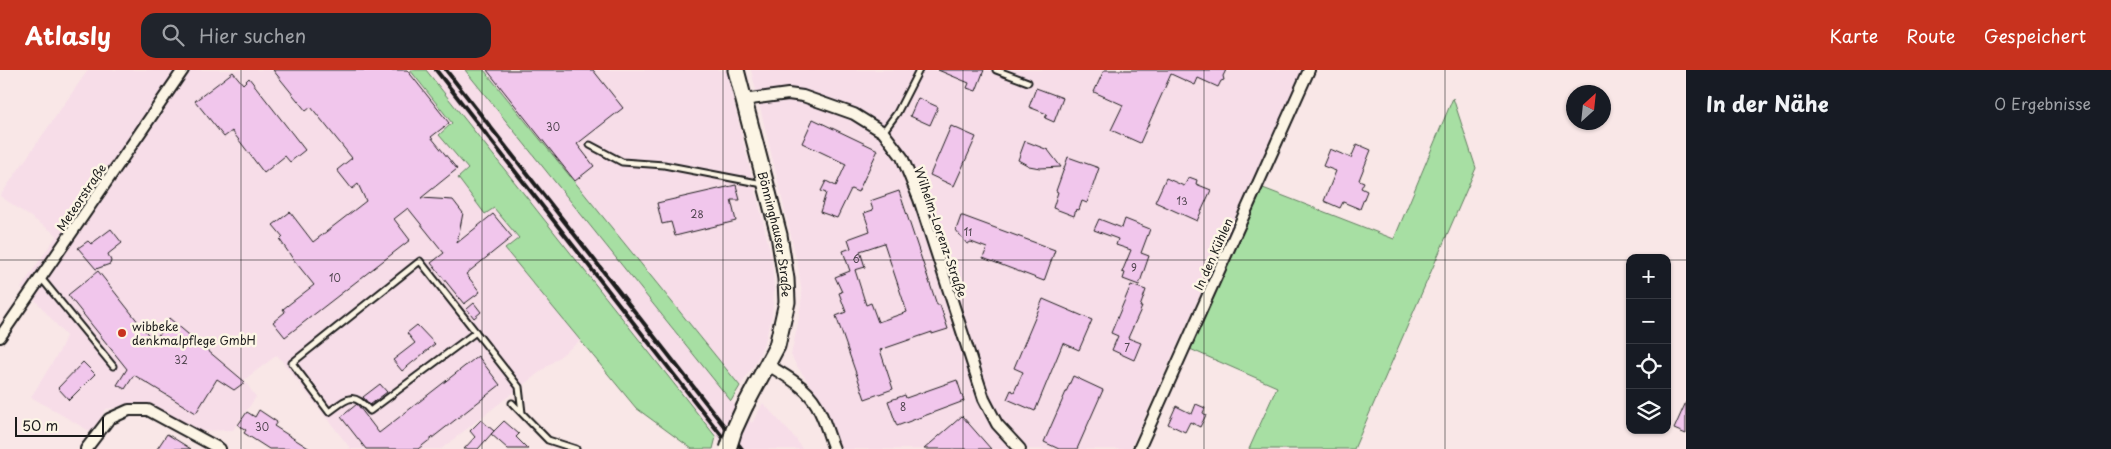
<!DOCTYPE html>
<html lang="de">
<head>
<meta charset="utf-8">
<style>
	:root { --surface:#171b24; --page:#20242c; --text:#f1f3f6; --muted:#9ea1a6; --line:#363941; --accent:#c8321e }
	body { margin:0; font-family:"Playpen Sans",sans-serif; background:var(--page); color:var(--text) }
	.controls { position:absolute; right:15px; bottom:15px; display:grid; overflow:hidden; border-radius:10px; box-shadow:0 1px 4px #0004 }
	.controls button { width:45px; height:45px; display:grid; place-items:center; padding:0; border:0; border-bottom:1px solid var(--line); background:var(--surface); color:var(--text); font:25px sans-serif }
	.compass { position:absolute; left:1566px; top:15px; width:45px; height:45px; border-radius:50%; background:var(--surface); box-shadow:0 1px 4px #0004; rotate:27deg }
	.scale { position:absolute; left:15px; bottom:12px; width:89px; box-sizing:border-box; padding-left:5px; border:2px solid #1c1c1c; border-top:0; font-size:14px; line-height:18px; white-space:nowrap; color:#1c1c1c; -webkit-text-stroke:4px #fcf5e5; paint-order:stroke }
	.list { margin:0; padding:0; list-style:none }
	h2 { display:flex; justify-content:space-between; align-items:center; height:65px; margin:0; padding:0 20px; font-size:21px }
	h2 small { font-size:16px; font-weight:400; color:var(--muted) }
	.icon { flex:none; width:28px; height:28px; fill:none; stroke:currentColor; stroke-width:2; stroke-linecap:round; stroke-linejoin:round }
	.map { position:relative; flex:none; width:1686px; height:379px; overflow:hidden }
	header { display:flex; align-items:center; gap:30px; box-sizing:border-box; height:70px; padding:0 25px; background:var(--accent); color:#fff }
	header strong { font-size:24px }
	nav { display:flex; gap:28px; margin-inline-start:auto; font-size:18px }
	.search { width:350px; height:45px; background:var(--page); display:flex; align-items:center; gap:12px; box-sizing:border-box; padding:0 18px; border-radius:15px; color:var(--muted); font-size:19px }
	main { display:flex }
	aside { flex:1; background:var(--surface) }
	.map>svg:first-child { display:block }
	.built { fill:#f7dde8 }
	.green { fill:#a7dfa3; stroke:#627e60 }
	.building { fill:#f1c6ec; stroke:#1c1c1c; fill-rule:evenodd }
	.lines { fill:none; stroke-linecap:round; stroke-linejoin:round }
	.service-casing { stroke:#1c1c1c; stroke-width:9 }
	.minor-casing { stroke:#1c1c1c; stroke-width:14 }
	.secondary-casing { stroke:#1c1c1c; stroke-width:19 }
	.service { stroke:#fcf5e5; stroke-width:5 }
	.minor { stroke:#fcf5e5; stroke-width:10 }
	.secondary { stroke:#fcf5e5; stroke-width:15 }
	.rail { stroke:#1c1c1c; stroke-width:4 }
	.secondary-bridge-casing { stroke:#1c1c1c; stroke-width:19; stroke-linecap:butt }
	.secondary-bridge { stroke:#fcf5e5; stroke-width:15 }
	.grid { fill:none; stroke:#1c1c1c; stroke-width:1; stroke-opacity:0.55 }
	.poi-dot { fill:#c8321e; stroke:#fcf5e5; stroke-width:2 }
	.labels { text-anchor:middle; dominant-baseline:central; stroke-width:5; stroke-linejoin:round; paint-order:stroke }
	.number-label { font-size:10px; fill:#514650 }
	.street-label { font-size:12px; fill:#1c1c1c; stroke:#fcf5e5 }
	.poi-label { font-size:12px; fill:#1c1c1c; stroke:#fcf5e5; text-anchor:start }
</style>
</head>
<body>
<header>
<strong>Atlasly</strong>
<div class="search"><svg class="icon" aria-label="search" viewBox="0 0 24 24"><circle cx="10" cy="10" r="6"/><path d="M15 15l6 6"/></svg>Hier suchen</div>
<nav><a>Karte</a><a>Route</a><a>Gespeichert</a></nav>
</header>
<main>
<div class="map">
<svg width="1686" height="379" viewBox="0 0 1686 379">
	<rect width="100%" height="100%" fill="#f9e7e7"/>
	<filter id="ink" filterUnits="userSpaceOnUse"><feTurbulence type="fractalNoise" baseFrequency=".02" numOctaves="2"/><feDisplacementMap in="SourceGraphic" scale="10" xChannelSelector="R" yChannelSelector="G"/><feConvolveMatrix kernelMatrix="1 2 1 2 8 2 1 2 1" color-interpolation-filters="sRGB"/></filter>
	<g filter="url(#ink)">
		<path class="built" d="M88 0H410L452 53 468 99 458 108 485 144 494 138 519 168 505 179 581 270 441 379H351L277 285 244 310 256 327 233 360 197 361 154 337 135 334 106 339 91 362 31 327 59 282 66 266 37 232 21 218 57 165 0 126Z
			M426 0H465L731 331 752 353 763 333 796 369 802 379H725Z
			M484 0H726L772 189 774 220 772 245 766 268 756 292 740 316Z
			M751 0H1302L1130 379H841L821 330 796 295 791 285 798 253 802 225 798 195Z"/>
		<path class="green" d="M410 0H426L716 367 713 379H692L636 338 505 179 519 168 494 138 485 144 458 108 468 99 439 65 452 53Z
			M465 0H484L740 316 731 331Z
			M1453 28 1476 98 1354 379H1249L1277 317 1190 279 1263 118 1394 169Z"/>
		<path class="building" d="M273 0H407L449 53 431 67 457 99 421 128 453 130 463 143 457 173 493 144 512 167 466 204 480 222 464 234 431 193 444 183 408 138 394 149 410 170 285 267 273 252 285 242 283 239 314 215 293 189 280 170 283 167 273 155 290 142 313 172 366 131 358 114 352 119 337 100 352 88 311 37 306 41Z
			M487 0H593L623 38 577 74 594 96 575 111Z
			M938 0H984L976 21 967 18 969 13Z
			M1104 0H1226L1223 6 1224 10 1221 11 1218 17 1198 8 1195 15 1171 4 1140 73 1111 60 1123 35 1094 22Z
			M233 2 243 14 249 8 305 80 290 92 285 86 264 103 232 61 224 67 195 31Z
			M1036 18 1063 28 1054 52 1045 48 1047 44 1029 37Z
			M918 28 938 37 930 55 910 46Z
			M813 49 878 80 858 122 851 119 837 148 820 142 826 123 821 121 826 111 836 116 846 94 802 73Z
			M951 56 976 67 954 116 930 105Z
			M1025 71 1048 80 1061 97 1040 98 1029 96 1018 90Z
			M1357 74 1371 80 1359 110 1364 112 1361 118 1367 121 1360 139 1343 132 1340 138 1324 131 1336 101 1323 96 1330 79 1351 88Z
			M1068 87 1099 98 1087 133 1082 131 1079 140 1076 139 1074 146 1053 138 1058 122 1056 121Z
			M1189 107 1197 110 1196 114 1211 120 1197 151 1155 132 1166 108 1184 116Z
			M736 115 740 130H731L736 151 675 166 671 152 662 154 657 133Z
			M899 121 937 235H940L948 259 932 264V262L880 280 893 319 865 329 836 246 846 242 839 223 842 222 835 207 850 201 843 181 851 178 848 169 870 161 864 143 873 140 870 131ZM884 173 907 242 878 252 871 233 866 235 855 200 865 197 860 181Z
			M961 146H963L1055 180 1044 211 983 188 987 178 971 172 967 174 956 160Z
			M1099 149 1122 158 1125 149 1150 159 1141 183 1149 186 1139 215 1123 209 1125 203 1122 202 1131 180 1116 175 1118 169 1094 160Z
			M111 159 122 173 108 184 111 191 110 194 96 199 78 178 88 171 91 174Z
			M98 201 154 272 169 248 245 312 234 320 217 309 196 343 134 305 125 319 117 315 127 299 68 225Z
			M1131 215 1146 220 1140 237H1142L1128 268 1141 273 1134 290 1112 280 1118 266 1111 263Z
			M1043 229 1092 250 1079 280 1063 273 1035 341 1007 329 1011 320 1014 322 1023 302 1014 298Z
			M474 233 481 242 474 248 467 239Z
			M417 255 435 274 402 301 393 290 415 273 407 263Z
			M478 286 500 315 418 379H366L341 347 357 334 379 363Z
			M83 292 95 304 69 330 58 318Z
			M1073 306 1103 320 1077 379H1059L1044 372Z
			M957 310 964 331 897 356 888 331 905 325 906 328Z
			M380 314 387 322 370 335 363 327Z
			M1686 332V364L1674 359Z
			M1196 334 1205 338 1203 343 1206 345 1200 357 1190 352 1185 362 1168 354 1176 336 1192 344Z
			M259 340 277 352 274 356 310 379H269L244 363 246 360 238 355 247 342 255 347Z
			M962 346 991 379H924L953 354Z
			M481 350 494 361 478 379H464L475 367 470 361Z
			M504 351 519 364 516 367 528 379H508L491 364Z
			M167 364 191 379H157Z"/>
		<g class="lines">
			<defs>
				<path id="service" d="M996 0 1028 12
					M883 62 897 43 919 0
					M590 75 622 92 664 95 763 114
					M41 208 113 296
					M476 262 370 341C353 321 348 328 329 342L292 293 420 191 519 317 522 343
					M512 333 548 370 576 379"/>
				<path id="minor" d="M743 30 788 24 803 26 854 44 883 62 902 87 919 129 984 329 997 354 1020 379
					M0 267 183 0
					M768 295C789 308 810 318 820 342 826 354 829 367 834 379
					M86 379 109 349 129 340H148L220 379
					M1139 379 1309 0"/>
				<g id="secondary">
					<path id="s1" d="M736 0 779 165 786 209 787 232 777 276 745 336"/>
				</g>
			</defs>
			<use href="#service" class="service-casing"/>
			<use href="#minor" class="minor-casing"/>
			<use href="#secondary" class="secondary-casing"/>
			<use href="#service" class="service"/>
			<use href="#minor" class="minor"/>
			<use href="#secondary" class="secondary"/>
			<path class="rail" d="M436 0 732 379
				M446 0 742 379"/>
			<defs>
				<path id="secondary-bridge" d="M728 379 734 360 745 336"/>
			</defs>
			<use href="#secondary-bridge" class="secondary-bridge-casing"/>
			<use href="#secondary-bridge" class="secondary-bridge"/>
		</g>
	</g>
	<path class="grid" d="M241 0V379M482 0V379M723 0V379M963 0V379M1204 0V379M1445 0V379M0 190H1630M1667 190H1686"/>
	<circle class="poi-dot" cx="122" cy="263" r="5"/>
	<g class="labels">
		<g class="number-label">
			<text x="553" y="56">30</text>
			<text x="1182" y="130">13</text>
			<text x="697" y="143">28</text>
			<text x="968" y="161">11</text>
			<text x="856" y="188">6</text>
			<text x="1134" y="197">9</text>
			<text x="335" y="207">10</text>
			<text x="1127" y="277">7</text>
			<text x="181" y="289">32</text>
			<text x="903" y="336">8</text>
			<text x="262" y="356">30</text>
		</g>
		<g class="street-label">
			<text transform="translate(81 127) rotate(-56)">Meteorstraße</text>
			<text transform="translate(941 162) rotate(71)">Wilhelm-Lorenz-Straße</text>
			<text stroke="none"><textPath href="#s1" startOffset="169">Bönninghauser Straße</textPath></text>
			<text transform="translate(1213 184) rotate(-66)">In den Kühlen</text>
		</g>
		<g class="poi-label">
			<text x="132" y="256">wibbeke<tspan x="132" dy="14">denkmalpflege GmbH</tspan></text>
		</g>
	</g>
</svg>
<div class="controls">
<button>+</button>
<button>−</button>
<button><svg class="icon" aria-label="locate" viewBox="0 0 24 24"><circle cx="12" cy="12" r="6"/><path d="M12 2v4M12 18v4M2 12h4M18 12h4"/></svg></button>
<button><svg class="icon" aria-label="layers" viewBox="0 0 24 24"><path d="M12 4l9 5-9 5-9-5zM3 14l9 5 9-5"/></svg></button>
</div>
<svg class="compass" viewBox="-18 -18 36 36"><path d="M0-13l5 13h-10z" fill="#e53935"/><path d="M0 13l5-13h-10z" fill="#9ea1a6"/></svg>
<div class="scale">50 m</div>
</div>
<aside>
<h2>In der Nähe<small>0 Ergebnisse</small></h2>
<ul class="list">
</ul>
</aside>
</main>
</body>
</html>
